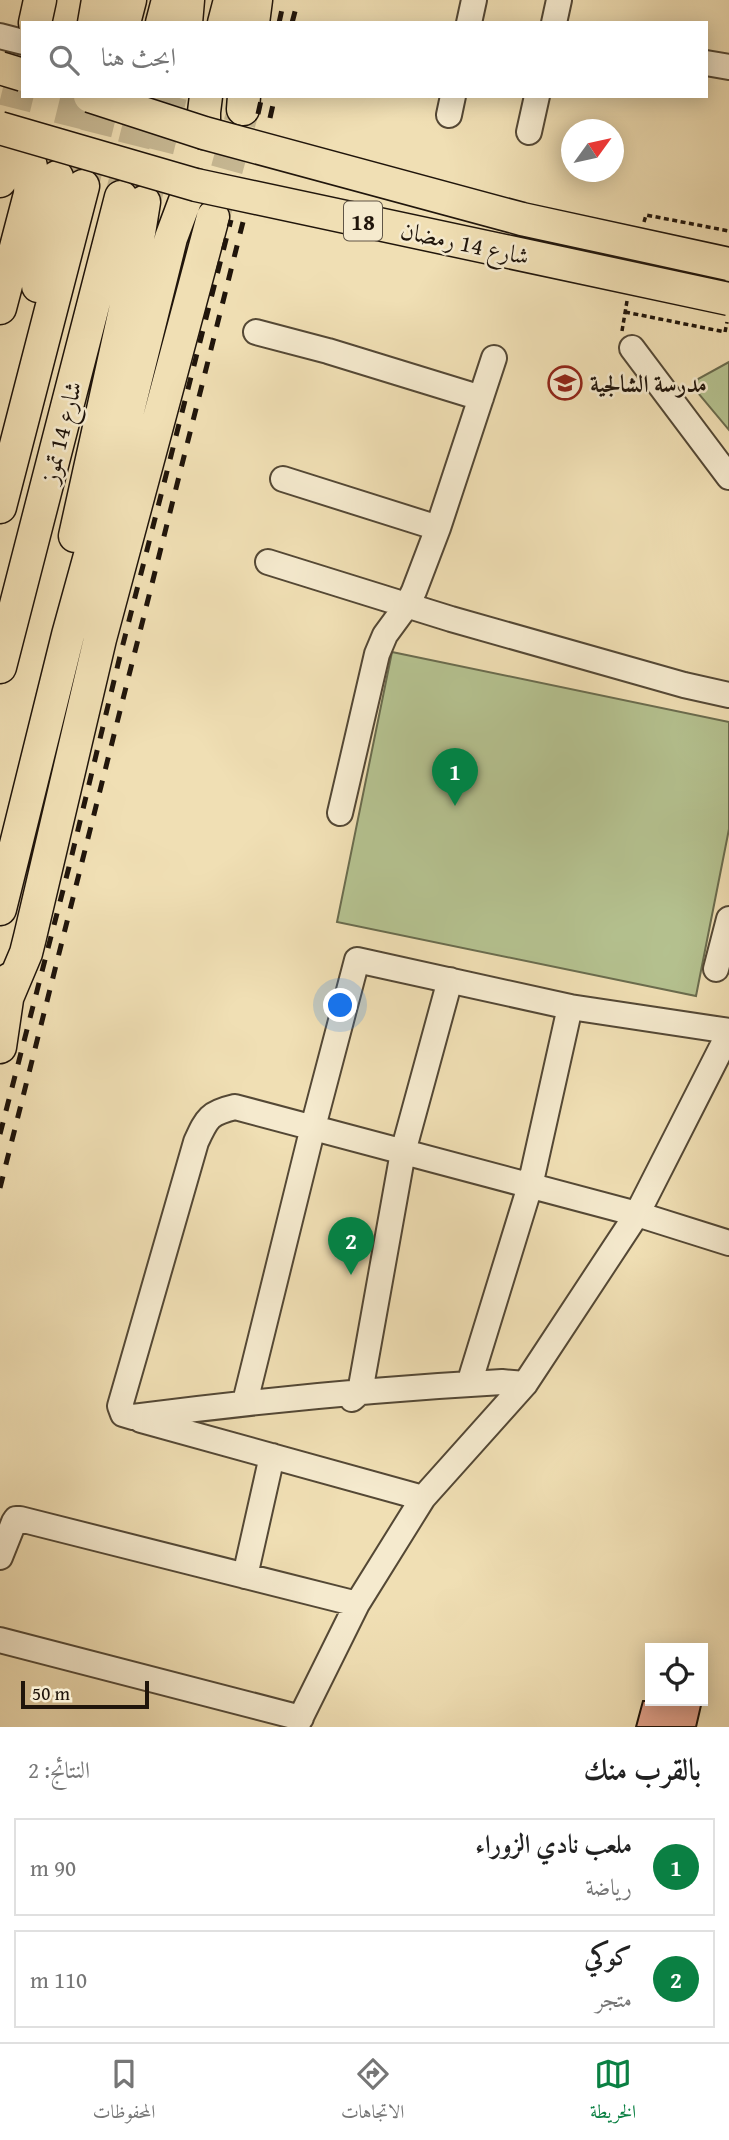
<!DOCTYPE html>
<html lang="ar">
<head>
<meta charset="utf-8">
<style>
	:root { --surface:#fff; --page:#f6f6f6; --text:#222; --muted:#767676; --line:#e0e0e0; --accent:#0b8043 }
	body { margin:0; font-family:"Gentium Book Plus",Amiri,serif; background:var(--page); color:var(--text); direction:rtl }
	.controls { position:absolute; right:21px; bottom:21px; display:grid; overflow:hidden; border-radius:0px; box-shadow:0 4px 18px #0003 }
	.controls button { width:63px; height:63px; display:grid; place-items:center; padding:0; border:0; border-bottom:2px solid var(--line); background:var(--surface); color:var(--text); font:35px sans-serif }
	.compass { position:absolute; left:561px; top:119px; width:63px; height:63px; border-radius:50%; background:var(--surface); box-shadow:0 4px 18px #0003; rotate:57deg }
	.scale { position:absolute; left:21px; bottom:18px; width:128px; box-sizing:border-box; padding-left:7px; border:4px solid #20150b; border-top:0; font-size:19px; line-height:24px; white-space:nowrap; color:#20150b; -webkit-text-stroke:5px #f5eace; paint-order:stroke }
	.you { position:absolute; left:341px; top:1006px; width:24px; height:24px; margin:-18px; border:5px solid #fff; border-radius:50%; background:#1a73e8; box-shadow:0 0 0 10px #1a73e833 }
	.badge { display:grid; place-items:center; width:46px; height:46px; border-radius:50%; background:var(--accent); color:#fff; font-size:23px; font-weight:700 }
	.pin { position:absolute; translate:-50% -58px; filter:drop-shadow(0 2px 4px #0008) }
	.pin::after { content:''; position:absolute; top:37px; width:24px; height:21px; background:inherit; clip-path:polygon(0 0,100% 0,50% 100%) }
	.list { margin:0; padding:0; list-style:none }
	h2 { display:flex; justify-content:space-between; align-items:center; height:91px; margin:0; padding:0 28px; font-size:30px }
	h2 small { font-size:23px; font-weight:400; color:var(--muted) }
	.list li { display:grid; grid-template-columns:46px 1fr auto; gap:21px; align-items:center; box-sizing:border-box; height:98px; margin:0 14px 14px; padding:0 14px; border:2px solid var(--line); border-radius:0px }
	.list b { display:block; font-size:26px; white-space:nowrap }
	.list p { margin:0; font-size:23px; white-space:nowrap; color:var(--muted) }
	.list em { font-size:23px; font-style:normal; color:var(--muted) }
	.icon { flex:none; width:38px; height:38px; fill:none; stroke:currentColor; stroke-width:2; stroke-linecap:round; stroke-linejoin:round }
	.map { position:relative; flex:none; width:729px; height:1727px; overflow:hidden; direction:ltr }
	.search { position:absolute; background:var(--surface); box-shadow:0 4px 18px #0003; left:21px; right:21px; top:21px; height:77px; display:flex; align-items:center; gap:18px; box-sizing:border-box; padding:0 24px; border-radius:0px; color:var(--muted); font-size:26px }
	.sheet { height:315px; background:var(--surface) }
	nav { display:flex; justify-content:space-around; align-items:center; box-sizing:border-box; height:98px; border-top:2px solid var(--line); background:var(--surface); font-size:19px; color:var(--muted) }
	nav a { display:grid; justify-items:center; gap:4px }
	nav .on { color:var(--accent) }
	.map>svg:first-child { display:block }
	.green { fill:#b5c290; stroke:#6a6c4e; stroke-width:2 }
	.building { fill:#e2a28a; stroke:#20150b; stroke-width:2 }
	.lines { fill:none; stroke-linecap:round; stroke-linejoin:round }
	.major-tunnel { stroke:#c6b792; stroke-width:32; stroke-dasharray:32 16; stroke-linecap:butt }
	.minor-casing { stroke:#544835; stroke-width:28 }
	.major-casing { stroke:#20150b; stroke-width:35 }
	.path { stroke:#20150b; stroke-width:3.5; stroke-dasharray:5 3.5; stroke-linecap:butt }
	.minor { stroke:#f5eace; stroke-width:24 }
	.major { stroke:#f0dfb4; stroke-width:32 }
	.rail { stroke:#20150b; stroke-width:5; stroke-dasharray:12 12; stroke-linecap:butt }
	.major-bridge-casing { stroke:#20150b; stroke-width:35; stroke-linecap:butt }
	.major-bridge { stroke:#f0dfb4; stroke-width:32 }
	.labels { text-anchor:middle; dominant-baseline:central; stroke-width:5; stroke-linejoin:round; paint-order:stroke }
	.shield { fill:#f5eace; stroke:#605546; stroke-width:2 }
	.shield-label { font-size:23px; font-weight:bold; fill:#20150b }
	.street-label { font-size:24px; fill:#20150b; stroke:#f5eace }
	.poi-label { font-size:24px; font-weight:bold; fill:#20150b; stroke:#f5eace; text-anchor:start }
</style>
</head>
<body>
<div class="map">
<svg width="729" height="1727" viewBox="0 0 729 1727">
	<rect width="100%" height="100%" fill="#f0dfb4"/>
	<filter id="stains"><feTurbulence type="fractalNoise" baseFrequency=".00286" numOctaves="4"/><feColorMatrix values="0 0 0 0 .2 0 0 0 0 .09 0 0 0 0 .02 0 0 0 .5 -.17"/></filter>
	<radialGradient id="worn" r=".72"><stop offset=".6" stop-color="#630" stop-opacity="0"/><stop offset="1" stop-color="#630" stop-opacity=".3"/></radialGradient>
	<path class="green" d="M729 362V430L693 387 698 379Z
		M392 652 729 722V829L696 996 337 922Z"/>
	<path class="building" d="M643 1701H702L696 1727H636Z"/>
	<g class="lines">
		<path class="major-tunnel" d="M3 155 23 73
			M58 173 77 96
			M84 180 105 96
			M122 192 146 96
			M146 197 171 96
			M214 216 242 114"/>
		<defs>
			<path id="minor" d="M469 23 474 0
				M554 23 559 0
				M0 36 23 42
				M706 63 729 67
				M449 115 453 96
				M529 132 537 96
				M256 332 328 351 481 398
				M632 348 729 477
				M283 479 438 528
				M268 562 451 619 684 685 729 695
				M340 813 377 654 385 635 407 605 414 591 438 528 494 358
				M716 969 729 919
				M469 1384 530 1186 570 1007
				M525 1384 502 1382C378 1389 255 1401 133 1417L123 1414 120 1406 196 1142C207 1118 209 1113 235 1107L637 1214 729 1243
				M352 1399 360 1392 403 1152 450 980
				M245 1402 313 1127 357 960 570 1007 729 1031
				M141 1420 423 1498
				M0 1557 14 1522 16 1519H20L357 1604
				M245 1576 272 1456
				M0 1640 301 1718
				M296 1727 357 1604 423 1498 525 1384 637 1214 729 1033"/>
			<path id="major" d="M35 23 40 0
				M94 23 98 0
				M124 23 130 0
				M162 23 168 0
				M186 23 188 0
				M224 23 230 0
				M253 23 256 0
				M243 109 244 96
				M204 133V112L206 96
				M0 181 3 155
				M38 286 57 177
				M0 308 30 194 31 167 24 136
				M0 507 83 186
				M75 536 131 283 144 202
				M0 667 121 197
				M0 909 68 635 110 483 171 238 186 198 196 185
				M7 998 26 953 30 937 100 639 213 217
				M0 1047 10 979"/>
		</defs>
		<use href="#minor" class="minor-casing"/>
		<use href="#major" class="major-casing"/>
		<path class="path" d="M644 222 646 215 729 231
			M625 312 725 332 727 322
			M622 331 627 301"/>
		<use href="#minor" class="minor"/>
		<use href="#major" class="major"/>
		<path class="rail" d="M279 23 284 0
			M292 23 298 0
			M258 114 262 96
			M270 118 275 96
			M0 1134 69 867 120 656 231 220
			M0 1188 243 222"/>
		<defs>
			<path id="major-bridge" d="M0 68 23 75
				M90 96 204 133 522 219 729 264
				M0 128 196 185 729 299"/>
		</defs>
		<use href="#major-bridge" class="major-bridge-casing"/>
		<use href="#major-bridge" class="major-bridge"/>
	</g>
	<defs>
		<symbol id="school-ring" viewBox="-11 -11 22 22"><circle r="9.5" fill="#f5eace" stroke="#8f2418" stroke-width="1.5"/><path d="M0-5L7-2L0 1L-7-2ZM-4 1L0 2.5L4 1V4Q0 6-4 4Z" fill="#8f2418"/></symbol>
	</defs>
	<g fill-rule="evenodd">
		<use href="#school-ring" x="546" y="364" width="38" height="38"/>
	</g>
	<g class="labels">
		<rect class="shield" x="344" y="201.5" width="38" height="39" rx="5"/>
		<g class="shield-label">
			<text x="363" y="221">18</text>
		</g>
		<g class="street-label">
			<text transform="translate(465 243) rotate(12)">شارع 14 رمضان</text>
			<text transform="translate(61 432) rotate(-76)">شارع 14 تموز</text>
		</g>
		<g class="poi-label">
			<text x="590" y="383">مدرسة الشالجية</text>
		</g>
	</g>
	<rect width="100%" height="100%" filter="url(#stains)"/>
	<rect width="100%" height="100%" fill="url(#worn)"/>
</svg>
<div class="controls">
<button><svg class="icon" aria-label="locate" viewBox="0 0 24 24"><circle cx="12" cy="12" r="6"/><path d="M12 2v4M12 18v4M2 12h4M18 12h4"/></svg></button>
</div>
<svg class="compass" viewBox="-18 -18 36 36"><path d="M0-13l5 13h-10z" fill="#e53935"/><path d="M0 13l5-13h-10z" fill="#767676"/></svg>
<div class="scale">50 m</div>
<div class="you"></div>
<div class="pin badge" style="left:455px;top:806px">1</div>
<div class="pin badge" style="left:351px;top:1275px">2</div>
<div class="search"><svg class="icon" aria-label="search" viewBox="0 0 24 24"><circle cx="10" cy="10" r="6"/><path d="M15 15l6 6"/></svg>ابحث هنا</div>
</div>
<section class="sheet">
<h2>بالقرب منك<small>النتائج: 2</small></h2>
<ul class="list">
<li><span class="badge">1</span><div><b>ملعب نادي الزوراء</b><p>رياضة</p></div><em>90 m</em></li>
<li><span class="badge">2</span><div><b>كوكي</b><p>متجر</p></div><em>110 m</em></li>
</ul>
</section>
<nav>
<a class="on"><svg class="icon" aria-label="map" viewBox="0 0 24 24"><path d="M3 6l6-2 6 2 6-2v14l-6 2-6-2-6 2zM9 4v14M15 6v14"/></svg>الخريطة</a>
<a><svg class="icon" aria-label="directions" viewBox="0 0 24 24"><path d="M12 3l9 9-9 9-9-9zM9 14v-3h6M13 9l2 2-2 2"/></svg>الاتجاهات</a>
<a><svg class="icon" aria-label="saved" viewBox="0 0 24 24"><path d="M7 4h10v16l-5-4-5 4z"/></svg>المحفوظات</a>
</nav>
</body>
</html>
